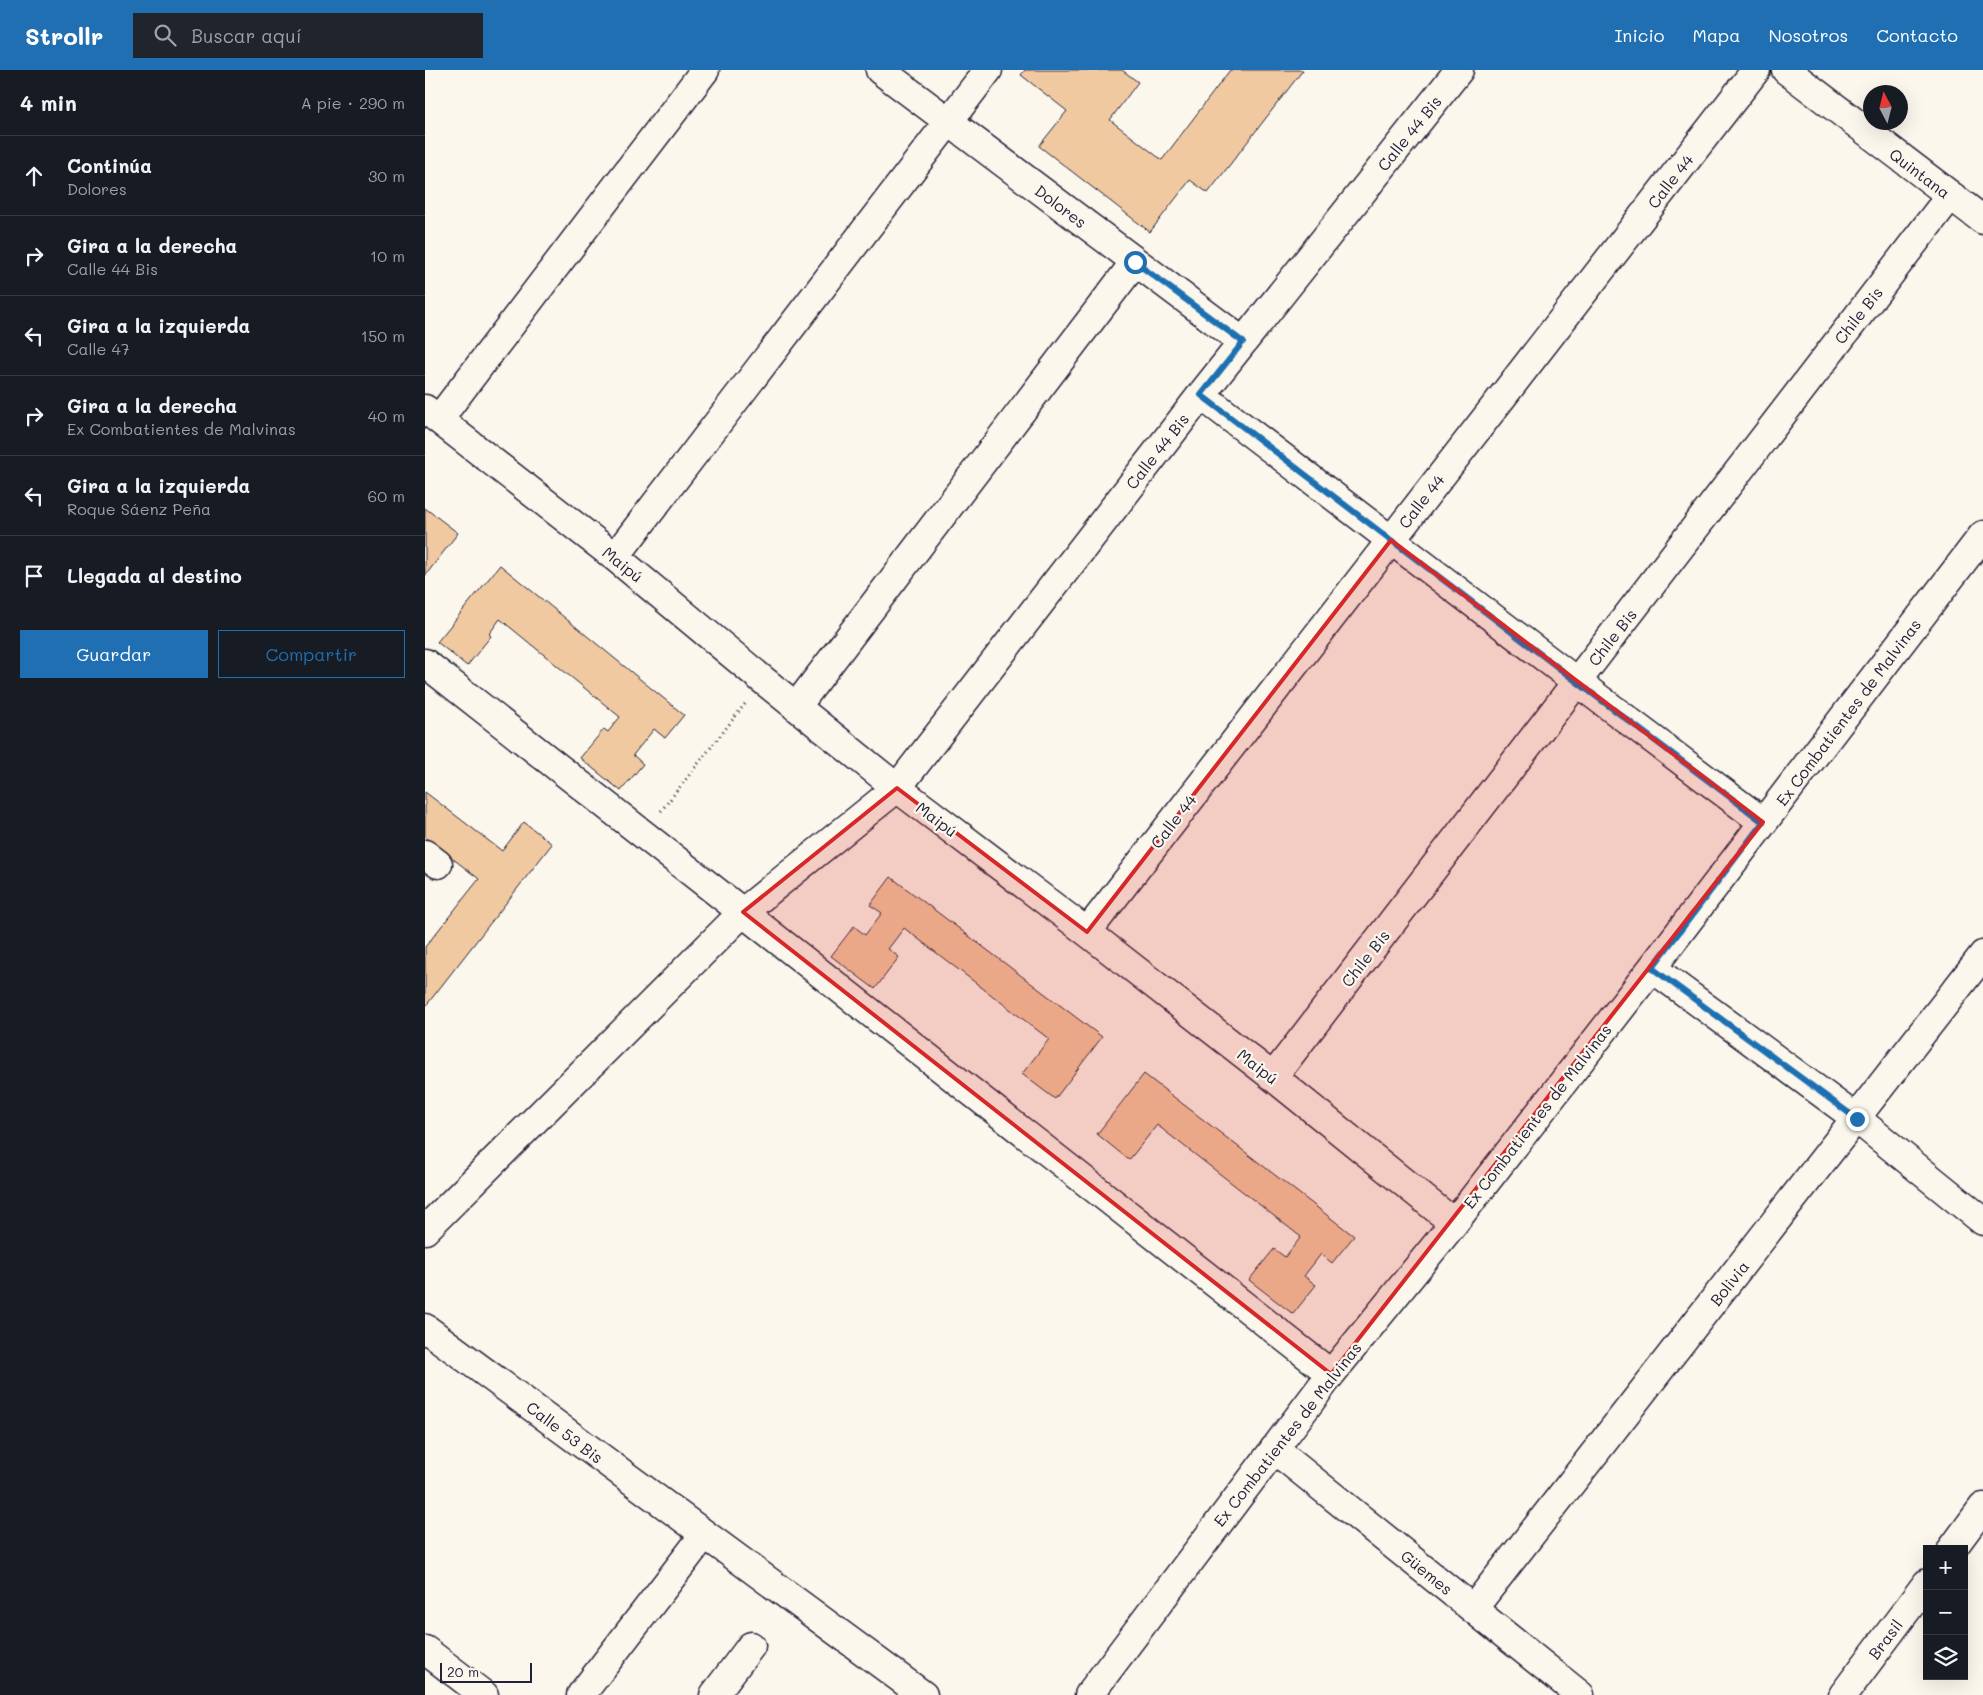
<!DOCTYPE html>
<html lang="es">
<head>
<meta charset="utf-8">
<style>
	:root { --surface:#171b24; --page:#20242c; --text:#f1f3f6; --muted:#9ea1a6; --line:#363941; --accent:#1f6fb2 }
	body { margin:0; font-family:Mali,sans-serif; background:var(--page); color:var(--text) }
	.controls { position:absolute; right:15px; bottom:15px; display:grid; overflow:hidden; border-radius:0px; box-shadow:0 5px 20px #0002 }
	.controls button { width:45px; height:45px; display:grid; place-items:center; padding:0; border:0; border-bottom:1px solid var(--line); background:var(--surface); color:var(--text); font:25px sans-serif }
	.compass { position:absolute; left:1438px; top:15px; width:45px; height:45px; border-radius:50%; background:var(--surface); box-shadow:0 5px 20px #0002; rotate:353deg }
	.scale { position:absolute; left:15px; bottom:12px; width:92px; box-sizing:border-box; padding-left:5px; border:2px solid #22223b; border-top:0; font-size:14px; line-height:18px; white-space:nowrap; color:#22223b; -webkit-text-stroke:4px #fbf7ec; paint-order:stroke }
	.stop { position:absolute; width:15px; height:15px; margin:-11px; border:4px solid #1f6fb2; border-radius:50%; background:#fff }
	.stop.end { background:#1f6fb2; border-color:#fff; box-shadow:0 1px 5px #0008 }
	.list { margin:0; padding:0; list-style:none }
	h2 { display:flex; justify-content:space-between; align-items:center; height:65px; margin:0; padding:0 20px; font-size:21px }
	h2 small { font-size:16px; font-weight:400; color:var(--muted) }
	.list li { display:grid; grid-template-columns:32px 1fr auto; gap:15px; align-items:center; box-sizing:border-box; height:80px; padding:0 20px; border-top:1px solid var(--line) }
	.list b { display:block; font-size:19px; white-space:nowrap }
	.list p { margin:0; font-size:16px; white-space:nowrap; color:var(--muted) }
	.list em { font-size:16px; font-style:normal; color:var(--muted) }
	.actions { display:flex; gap:10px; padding:15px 20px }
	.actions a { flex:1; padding:11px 0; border:1px solid var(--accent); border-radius:0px; text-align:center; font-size:18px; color:var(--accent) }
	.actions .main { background:var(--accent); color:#fff }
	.icon { flex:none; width:28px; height:28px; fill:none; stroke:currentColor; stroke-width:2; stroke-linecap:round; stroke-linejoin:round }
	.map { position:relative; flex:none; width:1558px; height:1625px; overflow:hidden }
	header { display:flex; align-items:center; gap:30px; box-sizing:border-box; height:70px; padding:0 25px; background:var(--accent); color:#fff }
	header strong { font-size:24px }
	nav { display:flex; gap:28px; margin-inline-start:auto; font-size:18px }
	.search { width:350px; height:45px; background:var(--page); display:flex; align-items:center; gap:12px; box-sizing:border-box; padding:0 18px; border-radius:0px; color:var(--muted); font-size:19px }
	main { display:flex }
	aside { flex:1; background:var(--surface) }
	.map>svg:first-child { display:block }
	.building { fill:#f1c9a1; stroke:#22223b }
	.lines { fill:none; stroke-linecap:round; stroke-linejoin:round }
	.minor-casing { stroke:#22223b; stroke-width:31 }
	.path { stroke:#22223b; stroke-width:3; stroke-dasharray:1 4; stroke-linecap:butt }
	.minor { stroke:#fbf7ec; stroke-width:28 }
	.route { stroke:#1f6fb2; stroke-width:6 }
	.marked { fill:#d62828; fill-opacity:0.2; stroke:#d62828; stroke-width:4; stroke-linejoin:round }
	.labels { text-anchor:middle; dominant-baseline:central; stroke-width:4.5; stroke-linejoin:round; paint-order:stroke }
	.street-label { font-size:16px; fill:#22223b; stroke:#fbf7ec }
</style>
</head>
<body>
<header>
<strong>Strollr</strong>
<div class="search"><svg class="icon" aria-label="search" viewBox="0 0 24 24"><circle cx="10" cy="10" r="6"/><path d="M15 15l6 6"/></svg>Buscar aquí</div>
<nav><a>Inicio</a><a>Mapa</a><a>Nosotros</a><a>Contacto</a></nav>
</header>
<main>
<aside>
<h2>4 min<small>A pie · 290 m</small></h2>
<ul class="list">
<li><svg class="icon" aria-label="ahead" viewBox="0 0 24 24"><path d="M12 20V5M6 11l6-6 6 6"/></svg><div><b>Continúa</b><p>Dolores</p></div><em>30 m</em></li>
<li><svg class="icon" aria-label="right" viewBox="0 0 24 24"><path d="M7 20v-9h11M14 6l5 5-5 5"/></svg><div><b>Gira a la derecha</b><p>Calle 44 Bis</p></div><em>10 m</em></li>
<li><svg class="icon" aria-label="left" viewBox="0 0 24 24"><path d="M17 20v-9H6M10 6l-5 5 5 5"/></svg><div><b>Gira a la izquierda</b><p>Calle 47</p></div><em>150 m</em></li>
<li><svg class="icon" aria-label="right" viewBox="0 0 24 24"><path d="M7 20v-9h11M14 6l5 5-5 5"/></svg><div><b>Gira a la derecha</b><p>Ex Combatientes de Malvinas</p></div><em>40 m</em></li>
<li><svg class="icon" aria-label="left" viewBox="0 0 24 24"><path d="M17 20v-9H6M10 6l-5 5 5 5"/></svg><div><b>Gira a la izquierda</b><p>Roque Sáenz Peña</p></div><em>60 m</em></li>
<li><svg class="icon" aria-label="arrive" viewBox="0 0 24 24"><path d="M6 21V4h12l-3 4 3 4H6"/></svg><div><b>Llegada al destino</b></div></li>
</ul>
<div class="actions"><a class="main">Guardar</a><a>Compartir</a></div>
</aside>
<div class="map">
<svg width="1558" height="1625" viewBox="0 0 1558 1625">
	<rect width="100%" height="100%" fill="#fbf7ec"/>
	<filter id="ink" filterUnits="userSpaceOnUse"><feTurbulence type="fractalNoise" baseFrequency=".02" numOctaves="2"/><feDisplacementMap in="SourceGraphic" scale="10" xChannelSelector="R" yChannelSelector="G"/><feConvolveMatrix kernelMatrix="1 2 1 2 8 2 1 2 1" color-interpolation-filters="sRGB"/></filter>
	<g filter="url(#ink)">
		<path class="building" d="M600 0H697L713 12 685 50 737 90 805 0H878L783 123 765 110 725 162 614 76 642 41 596 5Z
			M0 438 33 463 0 506Z
			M75 495 259 645 240 668 229 659 208 685 218 694 196 721 155 688 179 659 183 662 195 647 75 549 64 564 66 566 42 596 12 572Z
			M0 722 77 781 99 752 127 774 0 937V877L54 809 0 767Z
			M466 807 677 967 630 1029 597 1004 624 969 479 858 463 879 474 887 450 919 406 886 429 856 440 865 457 843 445 835Z
			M719 1004 929 1166 907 1193 896 1184 879 1206 891 1215 868 1244 824 1210 849 1179 860 1187 876 1167 732 1055 704 1090 672 1064Z"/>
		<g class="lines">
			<defs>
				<path id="minor" d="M455 0 818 272
					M1361 0 1558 150
					M776 325 1152 612 1338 752
					M0 339 190 487 338 610 472 718 662 862 848 1007 1029 1153
					M14 349 280 0
					M190 487 563 0
					M0 593 906 1304
					M371 637 710 192
					M0 784 13 794
					M662 862 1331 0
					M1227 898 1432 1049 1558 1151
					M848 1007 1525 126
					M0 1160 318 842 472 718 776 325 1034 0
					M0 1258 498 1625
					M849 1379 1155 1625
					M1527 1479 1558 1437
					M1048 1539 1558 885
					M0 1580 59 1625
					M156 1625 279 1465
					M289 1625 326 1576
					M664 1625 906 1304 1029 1153 1227 898 1558 465
					M1418 1625 1502 1513"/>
			</defs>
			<use href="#minor" class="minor-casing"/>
			<path class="path" d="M236 741 320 634"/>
			<use href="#minor" class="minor"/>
		</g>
	</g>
	<g class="lines" filter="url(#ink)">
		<path class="route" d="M710 192 818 272 776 325 1152 612 1338 752 1227 898 1432 1049"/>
	</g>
	<path class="marked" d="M966 470 1338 752 906 1304 318 842 472 718 662 862Z"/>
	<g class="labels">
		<g class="street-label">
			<text transform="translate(984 63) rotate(-51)">Calle 44 Bis</text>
			<text transform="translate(1495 103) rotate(37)">Quintana</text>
			<text transform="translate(1245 111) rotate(-52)">Calle 44</text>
			<text transform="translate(636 136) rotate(37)">Dolores</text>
			<text transform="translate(1433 245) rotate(-52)">Chile Bis</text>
			<text transform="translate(732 381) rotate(-52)">Calle 44 Bis</text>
			<text transform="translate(996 431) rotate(-52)">Calle 44</text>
			<text transform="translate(198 494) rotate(39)">Maipú</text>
			<text transform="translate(1187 567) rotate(-52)">Chile Bis</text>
			<text transform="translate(1423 642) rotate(-53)">Ex Combatientes de Malvinas</text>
			<text transform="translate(512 749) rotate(37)">Maipú</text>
			<text transform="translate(748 751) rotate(-52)">Calle 44</text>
			<text transform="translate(940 888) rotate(-52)">Chile Bis</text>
			<text transform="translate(833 996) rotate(38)">Maipú</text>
			<text transform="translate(1112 1046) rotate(-52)">Ex Combatientes de Malvinas</text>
			<text transform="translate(1304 1213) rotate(-52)">Bolivia</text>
			<text transform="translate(140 1362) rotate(37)">Calle 53 Bis</text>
			<text transform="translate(862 1364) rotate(-52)">Ex Combatientes de Malvinas</text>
			<text transform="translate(1002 1502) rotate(39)">Güemes</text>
			<text transform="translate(1460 1569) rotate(-53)">Brasil</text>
		</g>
	</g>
</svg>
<div class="controls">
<button>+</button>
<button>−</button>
<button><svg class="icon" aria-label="layers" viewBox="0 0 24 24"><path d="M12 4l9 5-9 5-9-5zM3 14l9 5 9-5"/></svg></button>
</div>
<svg class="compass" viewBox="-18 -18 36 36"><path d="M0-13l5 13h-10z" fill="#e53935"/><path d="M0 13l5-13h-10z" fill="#9ea1a6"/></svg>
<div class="scale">20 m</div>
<div class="stop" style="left:710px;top:192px"></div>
<div class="stop end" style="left:1432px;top:1049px"></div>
</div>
</main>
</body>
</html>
